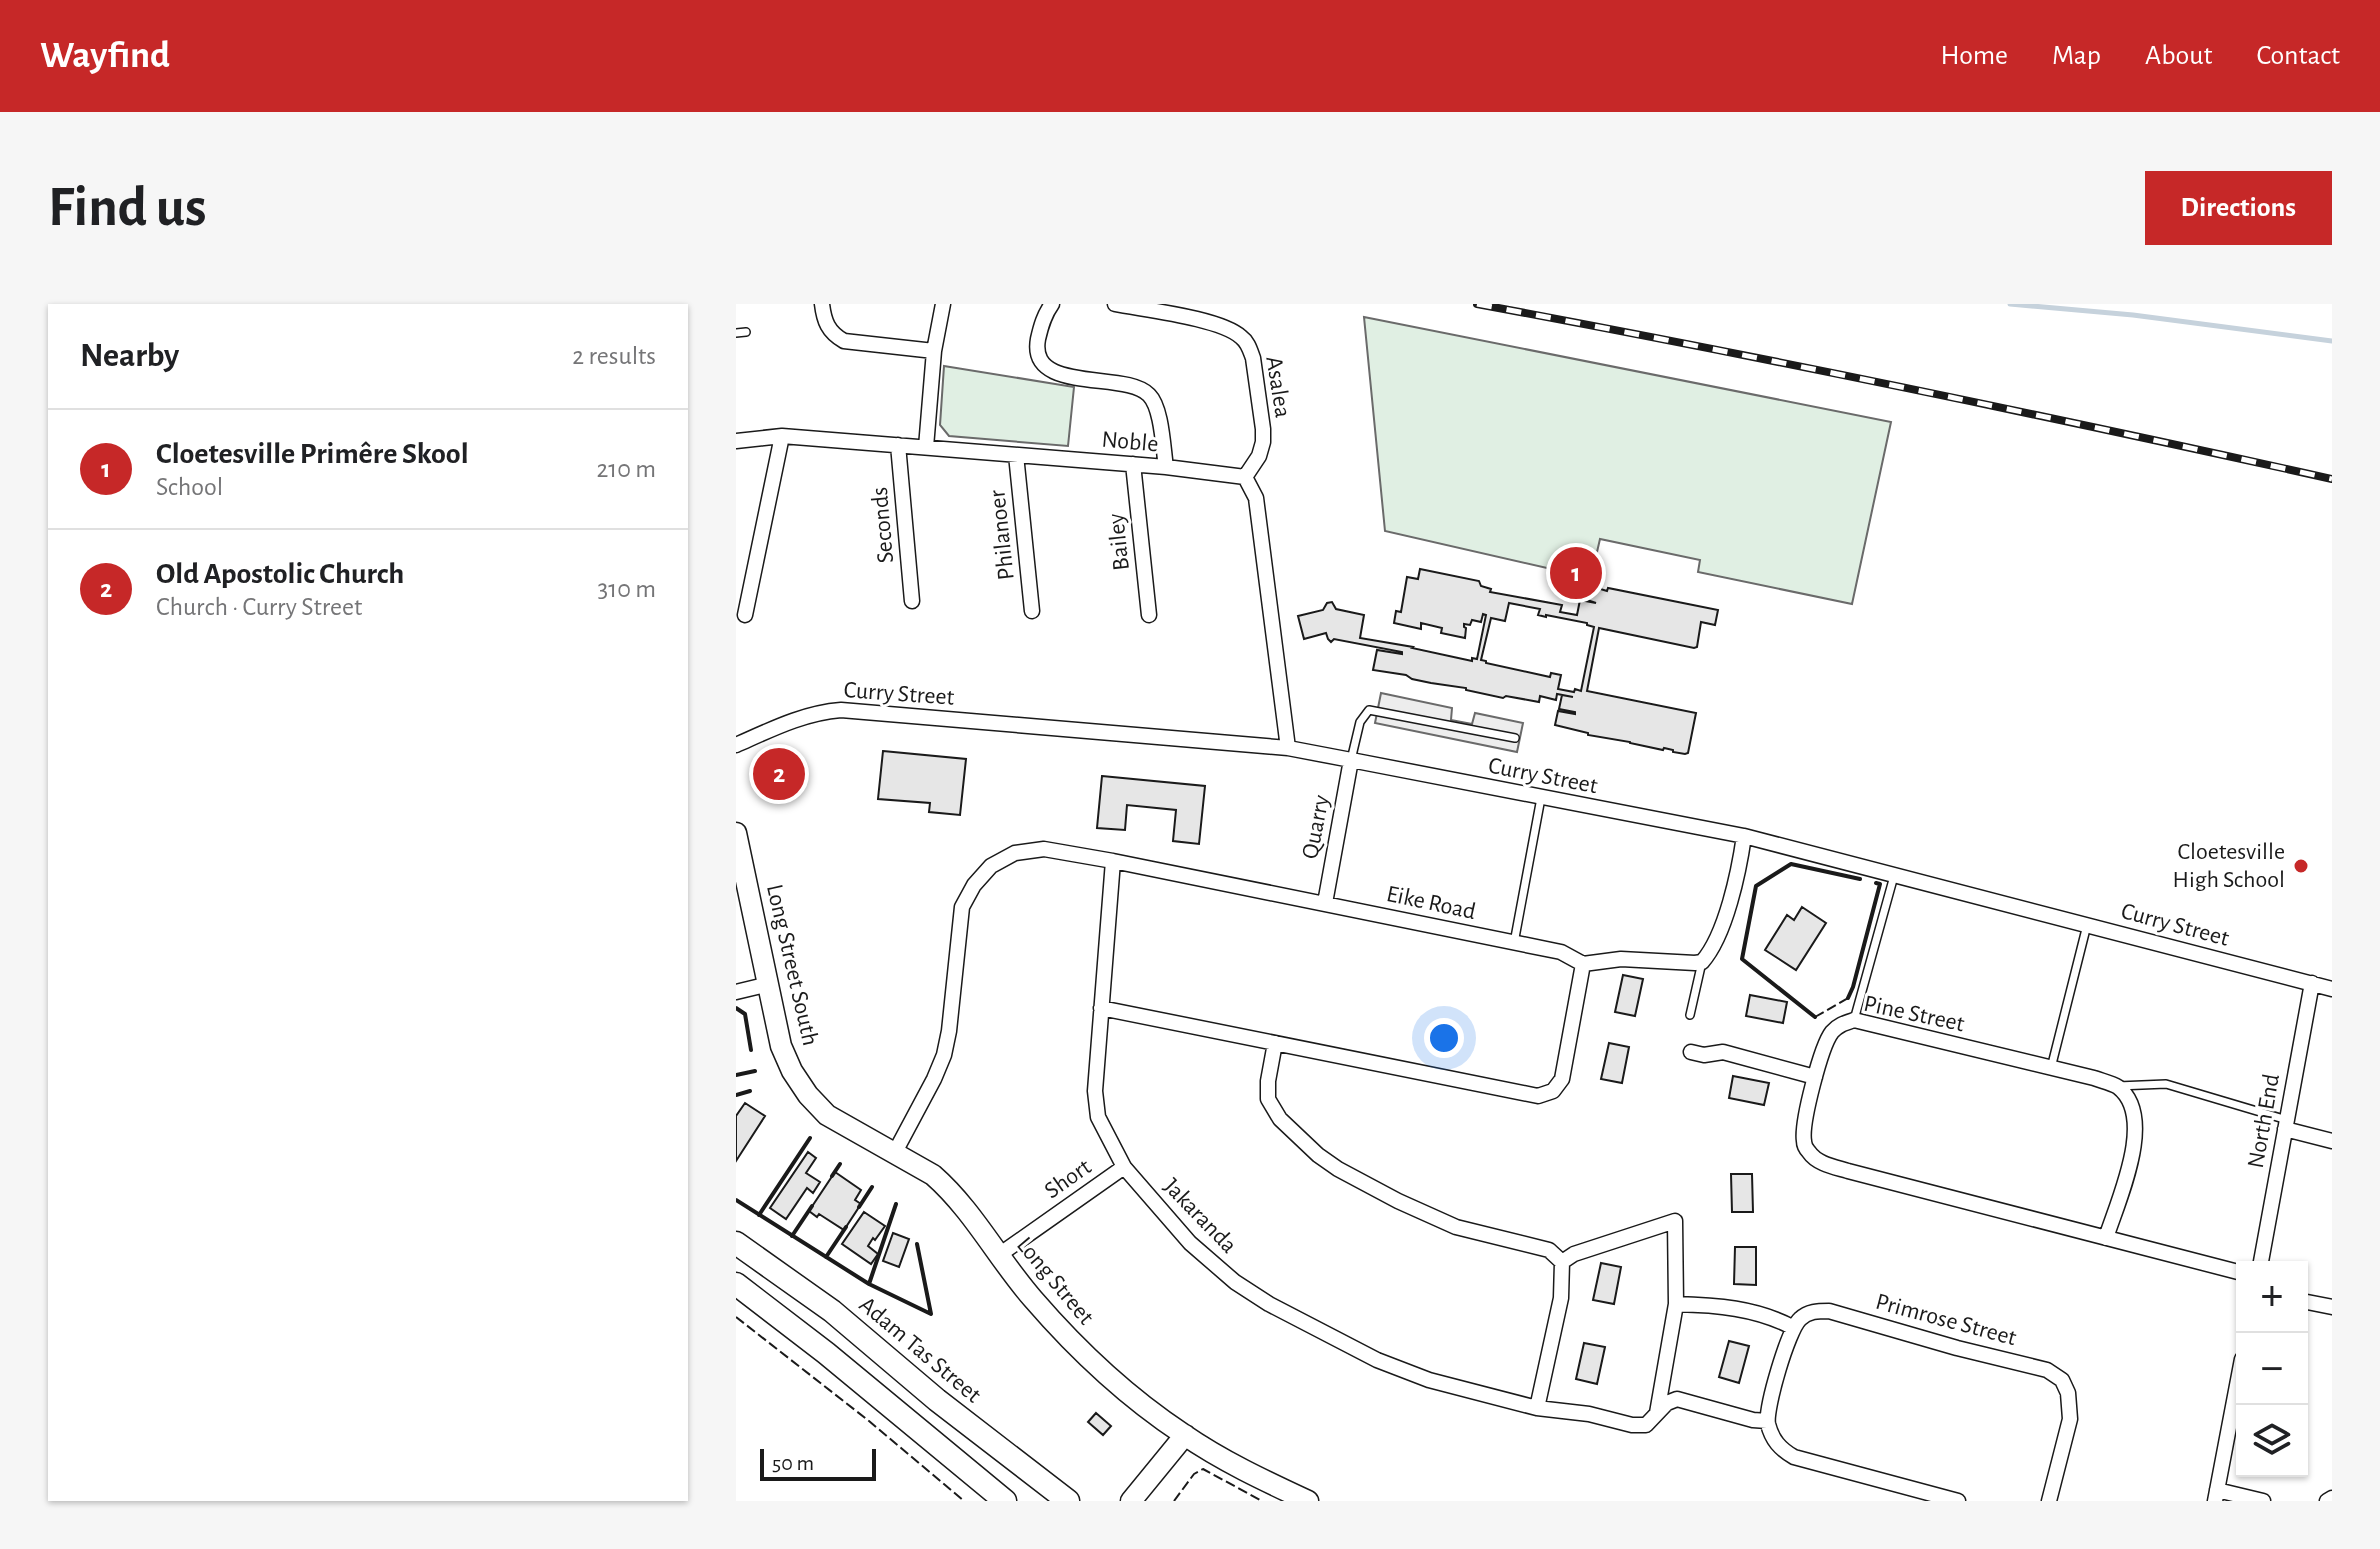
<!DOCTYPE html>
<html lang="en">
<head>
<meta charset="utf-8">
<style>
	:root { --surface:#fff; --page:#f6f6f6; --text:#202124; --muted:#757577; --line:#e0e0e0; --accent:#c62828 }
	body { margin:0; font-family:"Alegreya Sans",sans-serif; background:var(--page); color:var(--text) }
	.controls { position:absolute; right:24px; bottom:24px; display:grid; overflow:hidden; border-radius:0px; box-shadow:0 2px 6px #0004 }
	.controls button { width:72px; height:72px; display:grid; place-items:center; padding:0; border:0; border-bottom:2px solid var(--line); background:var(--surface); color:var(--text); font:40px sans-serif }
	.scale { position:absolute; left:24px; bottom:20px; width:116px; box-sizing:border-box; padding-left:8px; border:4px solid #1a1a1a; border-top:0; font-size:22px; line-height:28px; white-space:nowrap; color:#1a1a1a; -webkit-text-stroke:6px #fff; paint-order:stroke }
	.you { position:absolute; left:708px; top:734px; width:28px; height:28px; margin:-20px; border:6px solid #fff; border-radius:50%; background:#1a73e8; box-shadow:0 0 0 12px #1a73e833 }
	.badge { display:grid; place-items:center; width:52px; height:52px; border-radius:50%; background:var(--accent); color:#fff; font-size:26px; font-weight:700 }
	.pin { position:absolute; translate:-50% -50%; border:4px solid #fff; box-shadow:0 2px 8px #0006 }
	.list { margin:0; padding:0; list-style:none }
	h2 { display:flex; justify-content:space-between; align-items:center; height:104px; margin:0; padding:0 32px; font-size:34px }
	h2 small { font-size:26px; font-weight:400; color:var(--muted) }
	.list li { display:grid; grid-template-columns:52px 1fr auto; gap:24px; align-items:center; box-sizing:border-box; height:120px; padding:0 32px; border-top:2px solid var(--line) }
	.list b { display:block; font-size:30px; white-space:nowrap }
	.list p { margin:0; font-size:26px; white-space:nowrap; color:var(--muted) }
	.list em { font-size:26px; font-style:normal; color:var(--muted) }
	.icon { flex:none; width:44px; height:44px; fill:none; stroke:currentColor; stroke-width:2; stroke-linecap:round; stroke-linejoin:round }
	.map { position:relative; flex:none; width:1596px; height:1197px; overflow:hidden; border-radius:0px }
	header { display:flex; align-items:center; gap:48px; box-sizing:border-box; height:112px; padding:0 40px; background:var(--accent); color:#fff }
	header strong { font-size:38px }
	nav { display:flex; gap:44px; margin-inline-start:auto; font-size:28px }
	.intro { display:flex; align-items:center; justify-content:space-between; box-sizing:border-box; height:192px; padding:0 48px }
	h1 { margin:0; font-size:56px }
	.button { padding:20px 36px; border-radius:0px; background:var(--accent); color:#fff; font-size:28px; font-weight:700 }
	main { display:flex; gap:48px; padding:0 48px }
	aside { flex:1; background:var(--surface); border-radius:0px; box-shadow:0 2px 6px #0004 }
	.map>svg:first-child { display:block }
	.green { fill:#e0efe3; stroke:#6a6a6a; stroke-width:2 }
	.parking { fill:#ededed; stroke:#6a6a6a; stroke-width:2 }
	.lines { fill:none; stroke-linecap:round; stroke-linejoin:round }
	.stream { stroke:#c6d2dc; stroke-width:5 }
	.building { fill:#e6e6e6; stroke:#1a1a1a; stroke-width:2; fill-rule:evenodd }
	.lane-casing { stroke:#1a1a1a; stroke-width:10 }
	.street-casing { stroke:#1a1a1a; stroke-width:17 }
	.secondary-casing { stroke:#1a1a1a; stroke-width:23 }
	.primary-casing { stroke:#1a1a1a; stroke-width:25 }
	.lane { stroke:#fff; stroke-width:7 }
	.street { stroke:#fff; stroke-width:14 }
	.secondary { stroke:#fff; stroke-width:20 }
	.primary { stroke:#fff; stroke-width:22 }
	.rail-casing { stroke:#1a1a1a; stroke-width:8 }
	.rail { stroke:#fff; stroke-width:5; stroke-dasharray:15; stroke-linecap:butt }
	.fence { stroke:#1a1a1a; stroke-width:2; stroke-dasharray:10 4; stroke-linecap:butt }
	.wall { stroke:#1a1a1a; stroke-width:4 }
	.poi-dot { fill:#c62828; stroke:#fff; stroke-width:3 }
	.labels { text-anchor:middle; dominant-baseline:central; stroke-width:6; stroke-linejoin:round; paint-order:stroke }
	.street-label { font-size:24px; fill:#1a1a1a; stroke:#fff }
	.poi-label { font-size:24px; fill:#1a1a1a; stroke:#fff; text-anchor:end }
</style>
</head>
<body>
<header>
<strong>Wayfind</strong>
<nav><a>Home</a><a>Map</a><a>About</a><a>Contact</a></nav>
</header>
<div class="intro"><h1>Find us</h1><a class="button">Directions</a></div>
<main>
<aside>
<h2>Nearby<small>2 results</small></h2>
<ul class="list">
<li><span class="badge">1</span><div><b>Cloetesville Primêre Skool</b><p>School</p></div><em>210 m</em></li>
<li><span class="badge">2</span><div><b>Old Apostolic Church</b><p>Church · Curry Street</p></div><em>310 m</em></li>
</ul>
</aside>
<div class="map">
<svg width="1596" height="1197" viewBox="0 0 1596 1197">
	<rect width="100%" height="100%" fill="#fff"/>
	<path class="green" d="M628 13 1155 118 1116 300 962 268 964 256 864 235 855 274 649 227Z
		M208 62 338 83 332 142 213 132 204 121Z"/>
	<path class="parking" d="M645 389 716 404 715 416 736 420 739 409 787 419 781 448 639 419Z"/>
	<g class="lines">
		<path class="stream" d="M1274 0 1397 11 1596 37"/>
	</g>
	<path class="building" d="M684 265 743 277 745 282 755 285 754 288 826 301 824 308 841 311 844 296 860 299 845 294 848 280 871 287 872 284 982 306 979 321 965 318 961 343 958 344 863 324 851 387 960 409 952 449 949 450 937 448V446L928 444 927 446 894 439V438L852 431V429L819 421 822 407 839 410V408L823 405 826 391 837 393 821 390 820 396 804 392 803 398 770 392 767 394 730 386V384L695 379 676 375 670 371 637 366 641 346 666 350V348L598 335 595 338 592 335 590 329 568 335 562 312 587 306 591 299 596 298 600 305 628 311 624 334 677 343 676 344 736 357V354L741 355 750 311 747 310 745 318 736 316 734 321 728 320V323L730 324 729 334 705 329 706 324 685 319V325L658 319 660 307 665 308 671 273 682 275ZM773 299 804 305 802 311 810 313V311L851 319V321L858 323 845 387 839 385 838 388 822 385 825 371 815 369 814 373 750 359V357L745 356 755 314 769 317Z
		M147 447 230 455 224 511 193 508 194 499 142 495Z
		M366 472 469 482 463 540 437 537 440 506 391 501 389 526 361 524Z
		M1066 603 1090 619 1060 666 1029 646 1051 611 1058 616Z
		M887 671 907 675 899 712 879 708Z
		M1014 691 1051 698 1047 719 1010 712Z
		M873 739 893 743 886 779 865 775Z
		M997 772 1033 779 1028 801 993 794Z
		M9 799 29 812 0 857V812Z
		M72 848 80 854 70 869 84 878 77 889 71 884 50 915 34 904Z
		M99 868 125 886 119 896 125 900 108 926 83 910 81 913 73 907Z
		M995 870H1016L1017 908H996Z
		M128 908 149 922 139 936 137 934 132 942 142 950 135 960 106 940Z
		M157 929 173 935 163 963 147 957Z
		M999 943H1020V981L998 980Z
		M865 959 885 963 878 1000 857 996Z
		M993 1037 1013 1042 1003 1079 983 1073Z
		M848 1039 869 1043 861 1080 840 1075Z
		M360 1109 375 1122 367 1131 352 1118Z"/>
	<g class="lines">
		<defs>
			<path id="lane" d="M0 29 10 28
				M615 456 624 418 633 406 779 434
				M778 639 805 494
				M954 711 966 658
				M1118 716 1158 572
				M1315 764 1351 621
				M1382 782 1430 780 1551 816"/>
			<path id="street" d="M86 0C88 17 92 28 108 37L198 47
				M316 0C308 11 305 22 302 35 292 91 390 66 413 91 426 104 427 144 430 163
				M379 0C409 6 484 14 505 33 512 38 514 46 517 54L527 125V138L523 152 509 173
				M0 137 46 132 430 163 509 173 520 194 552 444
				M162 141 176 297
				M190 143 198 47 207 0
				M280 151 296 307
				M397 160 413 311
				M9 311 46 132
				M0 441C34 426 67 409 105 406L552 444 615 456 1008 532 1596 685
				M377 557 359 787 362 813 388 863 454 939 499 978 533 1000 641 1056 693 1076 801 1104 853 1110 896 1121H910L931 1099 941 1095 1017 1116 1031 1117
				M589 599 615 456
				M847 660 885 655 959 659 966 658C990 631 1003 567 1008 532
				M0 688 33 680
				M365 704 802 792 817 787 826 775 847 660
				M539 739 532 777V795L544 815 582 851 602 865 662 897 720 923 813 946 826 958 825 994 801 1104
				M955 748 968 751 987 748 1079 773
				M1549 825 1596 837
				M158 850 198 775 208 751 213 727 226 603 238 581 255 562 279 549 308 545 377 557 825 648 847 660
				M1370 934C1382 896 1421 813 1382 783 1376 779 1366 777 1358 774L1118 716C1109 719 1102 721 1096 728 1085 742 1065 819 1068 837 1068 841 1070 845 1073 848 1081 860 1099 863 1112 867L1506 969
				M263 951 388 863
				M826 958 838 950 939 917 940 1000 921 1109
				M1524 963 1576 679
				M1566 997 1596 1003
				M940 1000C980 1001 1020 1004 1056 1023
				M1481 1186 1527 1197
				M1222 1197 1058 1153C1044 1145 1036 1136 1032 1120 1029 1105 1052 1026 1064 1015 1072 1007 1082 1007 1093 1007L1221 1044 1311 1066 1326 1076 1332 1089 1334 1115 1313 1197
				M1479 1197 1506 1055
				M1591 1197 1596 1194"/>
			<path id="secondary" d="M0 529 45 742 56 767 72 791 91 811 197 871C237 906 262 955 297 995 341 1046 391 1093 447 1130 486 1157 529 1177 572 1197
				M395 1197 449 1131"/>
			<path id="primary" d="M0 939 96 1007 201 1096 332 1197
				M0 980 90 1049 269 1197"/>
		</defs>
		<use href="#lane" class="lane-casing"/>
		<use href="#street" class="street-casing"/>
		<use href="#secondary" class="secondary-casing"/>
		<use href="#primary" class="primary-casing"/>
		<use href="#lane" class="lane"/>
		<use href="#street" class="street"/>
		<use href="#secondary" class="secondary"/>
		<use href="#primary" class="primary"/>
		<defs>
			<path id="rail" d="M741 0C1027 53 1312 112 1596 175"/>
		</defs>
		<use href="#rail" class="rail-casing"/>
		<use href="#rail" class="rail"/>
		<path class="fence" d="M1079 713 1112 694
			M0 1013 133 1117 228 1197
			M438 1197 458 1170 467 1165 526 1197"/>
		<path class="wall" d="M1112 694 1117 683 1144 580 1140 579
			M0 704 9 710 15 746
			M1079 713 1006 655 1020 582 1055 560 1124 575
			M0 771 19 767
			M0 791 14 787
			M96 872 104 860
			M0 896 133 980 195 1010 181 940
			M123 903 136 883
			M23 911 74 834
			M56 932 76 902
			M90 953 110 923
			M133 980 160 900"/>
	</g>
	<circle class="poi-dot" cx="1565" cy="562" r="8"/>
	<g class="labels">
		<g class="street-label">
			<text transform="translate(542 83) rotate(81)">Asalea</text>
			<text transform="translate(394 138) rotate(5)">Noble</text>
			<text transform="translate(147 221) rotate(-95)">Seconds</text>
			<text transform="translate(266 231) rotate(-96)">Philanoer</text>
			<text transform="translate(383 238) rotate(-96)">Bailey</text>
			<text transform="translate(163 390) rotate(4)">Curry Street</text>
			<text transform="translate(807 472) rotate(11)">Curry Street</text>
			<text transform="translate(580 523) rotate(-79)">Quarry</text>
			<text transform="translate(695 599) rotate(12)">Eike Road</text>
			<text transform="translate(1439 621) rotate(15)">Curry Street</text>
			<text transform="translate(56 661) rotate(77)">Long Street South</text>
			<text transform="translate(1178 710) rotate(12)">Pine Street</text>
			<text transform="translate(1528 817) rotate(-80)">North End</text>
			<text transform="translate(332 875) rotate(-35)">Short</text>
			<text transform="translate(464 912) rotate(46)">Jakaranda</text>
			<text transform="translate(319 977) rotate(50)">Long Street</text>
			<text transform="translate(1210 1016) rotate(15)">Primrose Street</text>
			<text transform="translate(184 1046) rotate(40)">Adam Tas Street</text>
		</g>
		<g class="poi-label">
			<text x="1549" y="548">Cloetesville<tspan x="1549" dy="28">High School</tspan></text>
		</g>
	</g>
</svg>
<div class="controls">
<button>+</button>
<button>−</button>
<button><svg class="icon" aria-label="layers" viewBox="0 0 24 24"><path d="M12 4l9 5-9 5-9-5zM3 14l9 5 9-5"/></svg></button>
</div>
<div class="scale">50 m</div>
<div class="you"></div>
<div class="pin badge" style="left:840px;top:269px">1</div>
<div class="pin badge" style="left:43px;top:470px">2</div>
</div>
</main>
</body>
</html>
